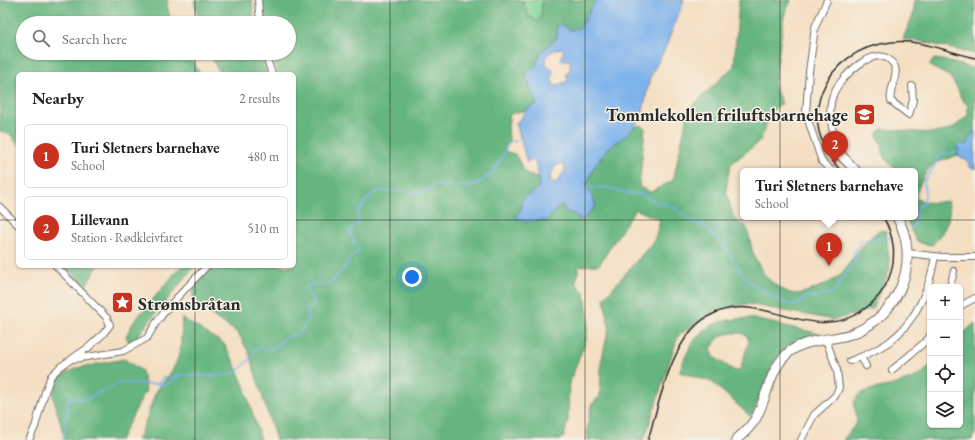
<!DOCTYPE html>
<html lang="en">
<head>
<meta charset="utf-8">
<style>
	:root { --surface:#fff; --page:#f6f6f6; --text:#202124; --muted:#757577; --line:#e0e0e0; --accent:#c8321e }
	body { margin:0; font-family:"EB Garamond",serif; background:var(--page); color:var(--text) }
	.controls { position:absolute; right:12px; bottom:12px; display:grid; overflow:hidden; border-radius:6px; box-shadow:0 1px 3px #0004 }
	.controls button { width:36px; height:36px; display:grid; place-items:center; padding:0; border:0; border-bottom:1px solid var(--line); background:var(--surface); color:var(--text); font:20px sans-serif }
	.you { position:absolute; left:412px; top:277px; width:14px; height:14px; margin:-10px; border:3px solid #fff; border-radius:50%; background:#1a73e8; box-shadow:0 0 0 6px #1a73e833 }
	.badge { display:grid; place-items:center; width:26px; height:26px; border-radius:50%; background:var(--accent); color:#fff; font-size:13px; font-weight:700 }
	.pin { position:absolute; translate:-50% -33px; filter:drop-shadow(0 1px 2px #0008) }
	.pin::after { content:''; position:absolute; top:21px; width:14px; height:12px; background:inherit; clip-path:polygon(0 0,100% 0,50% 100%) }
	.popup { position:absolute; left:740px; top:168px; width:178px; height:52px; box-sizing:border-box; display:grid; place-content:center; border-radius:6px; background:var(--surface); filter:drop-shadow(0 1px 3px #0005); font-size:13px; white-space:nowrap; color:var(--muted) }
	.popup b { font-size:15px; color:var(--text) }
	.popup::after { content:''; position:absolute; left:50%; top:100%; margin-left:-8px; border:8px solid transparent; border-top-color:var(--surface) }
	.list { margin:0; padding:0; list-style:none }
	h2 { display:flex; justify-content:space-between; align-items:center; height:52px; margin:0; padding:0 16px; font-size:17px }
	h2 small { font-size:13px; font-weight:400; color:var(--muted) }
	.list li { display:grid; grid-template-columns:26px 1fr auto; gap:12px; align-items:center; box-sizing:border-box; height:64px; margin:0 8px 8px; padding:0 8px; border:1px solid var(--line); border-radius:6px }
	.list b { display:block; font-size:15px; white-space:nowrap }
	.list p { margin:0; font-size:13px; white-space:nowrap; color:var(--muted) }
	.list em { font-size:13px; font-style:normal; color:var(--muted) }
	.icon { flex:none; width:22px; height:22px; fill:none; stroke:currentColor; stroke-width:2; stroke-linecap:round; stroke-linejoin:round }
	.map { position:relative; flex:none; width:975px; height:440px; overflow:hidden }
	.search { position:absolute; background:var(--surface); box-shadow:0 1px 3px #0004; left:16px; top:16px; width:280px; height:44px; display:flex; align-items:center; gap:10px; box-sizing:border-box; padding:0 14px; border-radius:22px; color:var(--muted); font-size:15px }
	.panel { position:absolute; background:var(--surface); box-shadow:0 1px 3px #0004; left:16px; top:72px; width:280px; height:196px; border-radius:6px }
	.map>svg:first-child { display:block }
	.green { fill:#7dd397; stroke:#547f61 }
	.forest { fill:#66b580; stroke:#487056; fill-rule:evenodd }
	.water { fill:#7eb2eb; stroke:#546e8b; fill-rule:evenodd }
	.lines { fill:none; stroke-linecap:round; stroke-linejoin:round }
	.stream { stroke:#7eb2eb; stroke-width:1.5 }
	.street-casing { stroke:#716a60; stroke-width:8 }
	.secondary-casing { stroke:#716a60; stroke-width:11 }
	.street { stroke:#fff; stroke-width:6 }
	.secondary { stroke:#fff; stroke-width:9 }
	.rail { stroke:#2b2b2b; stroke-width:1.5 }
	.grid { fill:none; stroke:#2b2b2b; stroke-width:1; stroke-opacity:0.55 }
	.labels { text-anchor:middle; dominant-baseline:central; stroke-width:3; stroke-linejoin:round; paint-order:stroke }
	.poi-label { font-size:18px; font-weight:bold; fill:#2b2b2b; stroke:#f7f3e8; text-anchor:end }
</style>
</head>
<body>
<div class="map">
<svg width="975" height="440" viewBox="0 0 975 440">
	<rect width="100%" height="100%" fill="#f7f3e8"/>
	<filter id="ink" filterUnits="userSpaceOnUse"><feTurbulence type="fractalNoise" baseFrequency=".025" numOctaves="2"/><feDisplacementMap in="SourceGraphic" scale="8" xChannelSelector="R" yChannelSelector="G"/><feConvolveMatrix kernelMatrix="1 2 1 2 8 2 1 2 1" color-interpolation-filters="sRGB"/></filter>
	<filter id="wash" filterUnits="userSpaceOnUse"><feTurbulence type="fractalNoise" baseFrequency=".012" numOctaves="4" result="noise"/><feDisplacementMap in="SourceGraphic" scale="16" xChannelSelector="R" yChannelSelector="G"/><feGaussianBlur stdDeviation="0.9" result="paint"/><feColorMatrix in="noise" values="0 0 0 0 0 0 0 0 0 0 0 0 0 0 0 0 0 1.4 0 .05"/><feComposite in="paint" operator="in"/></filter>
	<g filter="url(#wash)">
		<rect width="100%" height="100%" fill="#f4dfc3"/>
		<path class="green" d="M522 0H542L541 17 537 21 529 16Z"/>
		<path class="forest" d="M0 0H168L167 6 172 23H23V53H188L200 74H18V145L10 134 0 131Z
			M194 0H252L254 23H199Z
			M263 0H522L529 16 537 21 541 17 542 0H596L580 28 571 31 561 25 557 28V38L541 52 528 84 535 96 537 104 526 110 510 114 508 125 509 142 504 151 515 154 525 172 529 176 532 175 539 178V187L521 201 522 208 515 217 562 204 566 212 574 214 582 221 596 205 586 186 595 165 610 147 624 137 634 127 641 125 645 128 639 187 651 192 673 180 689 109 734 66 739 0H791L784 16 774 86 782 104 771 112 760 141 731 164 728 176 726 191 733 216 739 223 746 226C749 233 750 241 752 249 754 257 760 267 764 274 769 282 788 295 797 294 807 293 831 283 839 276 846 269 850 262 856 254 862 245 871 237 879 230L886 231 890 269 872 309 834 320 748 304 715 310 678 336 644 440H588L587 430 591 405 600 396 601 363 609 327 604 298 654 241 660 220 635 209 599 265 579 266 576 283 585 294 589 320 586 340 569 384 568 420 564 436 561 440H276L249 353 238 333 214 317 193 298V286L212 266H294V74H278L271 53H289V23H265Z
			M915 0H975V54L919 41 903 39 913 15Z
			M209 53H259L267 74H220Z
			M934 59 942 60 975 69V126C972 132 971 140 966 145L962 143 958 146V155L935 163 926 172 916 193V198C927 204 935 203 946 201L948 202C953 219 943 233 932 245 919 244 915 242 911 229 909 225 907 222 908 217H915V171H897L886 160 883 153 882 145 877 136 880 130 884 129C901 129 935 137 950 129 957 126 962 120 968 115V106L961 98 958 89 949 76 931 67 929 65Z
			M63 266H98L83 290C78 279 72 273 63 266Z
			M181 266H195L130 345 126 336 133 323Z
			M182 318 224 344 233 360 244 386 261 440H137C145 426 149 410 155 394 160 384 169 377 174 367 182 353 181 333 182 318Z
			M750 318 820 334 790 344 775 360 751 417 712 382 679 372C684 360 689 346 698 336 710 321 732 319 750 318ZM732 333H741L747 336 749 341 740 370 735 371 714 357 711 349C717 338 720 335 732 333Z
			M975 323V434L972 438V440H843L857 422 854 402 858 395 869 390 893 385 921 375 930 365V425H960V336Z
			M124 359 142 371 146 390 120 440H65L53 396 58 378 77 368Z"/>
		<path class="water" d="M596 0H684L664 51 650 77 642 115 634 127 624 137 610 147 595 165 586 185 596 205 582 221 574 214 566 212 562 204 547 220 525 222 515 217 522 208 521 201 539 187V178L535 162 530 159 527 163 516 122 520 120 526 110 537 104 525 73 535 67 541 52 557 38V28L561 24 571 30 580 28ZM562 48 564 50 561 57V60H568L570 62V70L566 74 568 78 567 82 561 83 558 86H555L552 81 553 69 546 65 547 55 552 51ZM560 164 564 165 565 171 555 184 551 181 550 177 555 166Z
			M975 126V169L970 167 967 161 958 155V145L961 143 966 145 968 144 970 137 973 134Z"/>
		<g class="lines">
			<path class="stream" d="M587 188 603 187 627 193 640 194 651 199 655 202 664 204 676 209 692 221 702 225 719 240 737 265 742 274 752 284 785 303 796 305 802 300 809 296 817 297 835 292 841 279 845 275 852 265 855 263 856 260 853 254 858 247 861 240 881 239 892 237
				M910 231 914 224 918 207 923 204 925 196 924 181 935 165 937 158 941 154 958 152
				M158 384C170 386 169 383 178 377
				M63 440 69 398 86 399 119 383 158 384 162 378C172 377 183 375 193 375 226 376 239 381 256 348H262L265 350 275 347 286 337 299 335 308 319 307 311 314 304 313 298 305 290 308 285 330 283 342 271 352 255 358 253 359 248 353 241 349 231 359 222 357 213 372 194 383 190 417 193 436 186 453 185 471 187 490 175 500 161 509 142 517 141"/>
		</g>
	</g>
	<g filter="url(#ink)">
		<g class="lines">
			<defs>
				<path id="street" d="M258 0 260 23
					M827 0 815 27 809 72 806 112 808 120 822 162 832 171
					M265 53 272 74
					M834 135C830 121 828 108 833 95 839 78 878 39 894 65 900 74 888 90 891 101L909 115 913 100 912 86
					M0 207 18 225
					M908 253 942 257H975
					M950 287 954 271
					M960 306 975 298
					M861 357 866 366
					M75 359 123 351 147 338 156 323 169 306 207 266
					M850 361C864 356 877 350 889 342 916 322 930 288 935 256
					M892 370 925 342 930 336
					M29 440 35 427 45 392 51 376 60 367 89 347 103 334 110 325 107 318 56 266
					M801 440 814 415 835 396 839 388 837 370 826 340"/>
				<path id="secondary" d="M834 135 840 154 856 171
					M736 440C744 433 751 427 756 418 767 398 769 371 786 355 803 338 830 341 851 334 899 317 922 261 897 217"/>
			</defs>
			<use href="#street" class="street-casing"/>
			<use href="#secondary" class="secondary-casing"/>
			<use href="#street" class="street"/>
			<use href="#secondary" class="secondary"/>
			<path class="rail" d="M841 171C792 120 824 49 892 42 920 39 948 52 975 58
				M648 440C659 403 672 337 707 317 762 285 809 348 863 310 875 302 884 291 889 278 897 257 894 235 883 217"/>
		</g>
	</g>
	<path class="grid" d="M195 0V23M390 0V440M585 0V440M780 0V440M195 53V74M0 220H18M294 220H975M195 266V440"/>
	<defs>
		<symbol id="school-square" viewBox="-11 -11 22 22"><rect x="-9" y="-9" width="18" height="18" rx="4" fill="#c8321e" stroke="#f7f3e8"/><path d="M0-5L7-2L0 1L-7-2ZM-4 1L0 2.5L4 1V4Q0 6-4 4Z" fill="#fff"/></symbol>
		<symbol id="sight-square" viewBox="-11 -11 22 22"><rect x="-9" y="-9" width="18" height="18" rx="4" fill="#c8321e" stroke="#f7f3e8"/><path d="M0-6L1.8-2.2L6-1.7L2.9 1.2L3.7 5.4L0 3.3L-3.7 5.4L-2.9 1.2L-6-1.7L-1.8-2.2Z" fill="#fff"/></symbol>
	</defs>
	<g fill-rule="evenodd">
		<use href="#school-square" x="852" y="102" width="25" height="25"/>
		<use href="#sight-square" x="110" y="290" width="25" height="25"/>
	</g>
	<g class="labels">
		<g class="poi-label">
			<text x="848" y="114">Tommlekollen friluftsbarnehage</text>
			<text x="138" y="303" text-anchor="start">Strømsbråtan</text>
		</g>
	</g>
</svg>
<div class="controls">
<button>+</button>
<button>−</button>
<button><svg class="icon" aria-label="locate" viewBox="0 0 24 24"><circle cx="12" cy="12" r="6"/><path d="M12 2v4M12 18v4M2 12h4M18 12h4"/></svg></button>
<button><svg class="icon" aria-label="layers" viewBox="0 0 24 24"><path d="M12 4l9 5-9 5-9-5zM3 14l9 5 9-5"/></svg></button>
</div>
<div class="you"></div>
<div class="pin badge" style="left:829px;top:266px">1</div>
<div class="popup"><b>Turi Sletners barnehave</b>School</div>
<div class="pin badge" style="left:835px;top:164px">2</div>
<div class="search"><svg class="icon" aria-label="search" viewBox="0 0 24 24"><circle cx="10" cy="10" r="6"/><path d="M15 15l6 6"/></svg>Search here</div>
<section class="panel">
<h2>Nearby<small>2 results</small></h2>
<ul class="list">
<li><span class="badge">1</span><div><b>Turi Sletners barnehave</b><p>School</p></div><em>480 m</em></li>
<li><span class="badge">2</span><div><b>Lillevann</b><p>Station · Rødkleivfaret</p></div><em>510 m</em></li>
</ul>
</section>
</div>
</body>
</html>
